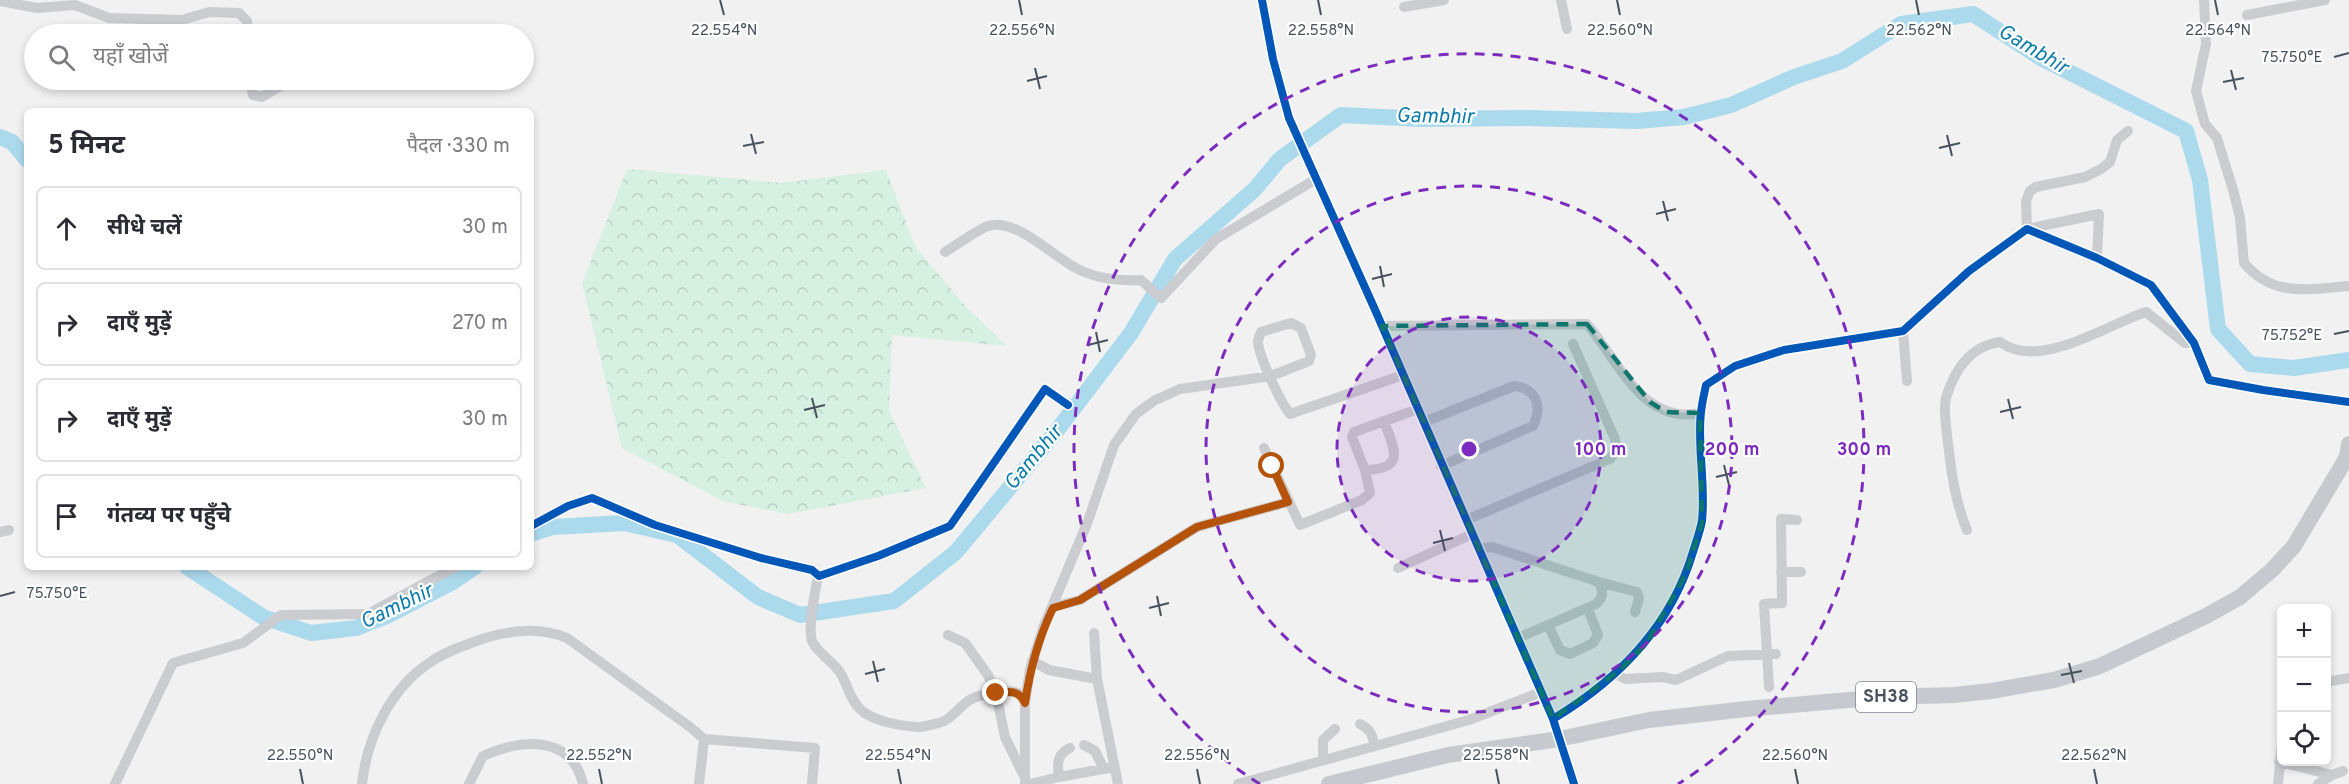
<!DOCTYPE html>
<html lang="hi">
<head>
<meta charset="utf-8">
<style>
	:root { --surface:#fff; --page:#f2f2f3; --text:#2b2b33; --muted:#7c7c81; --line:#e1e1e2 }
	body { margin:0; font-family:Overpass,"Noto Sans Devanagari",sans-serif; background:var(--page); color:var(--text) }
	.controls { position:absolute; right:18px; bottom:18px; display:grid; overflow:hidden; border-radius:9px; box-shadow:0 3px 9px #0003 }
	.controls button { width:54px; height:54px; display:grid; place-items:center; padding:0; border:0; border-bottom:2px solid var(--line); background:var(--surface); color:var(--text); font:30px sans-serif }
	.stop { position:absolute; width:18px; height:18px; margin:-14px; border:4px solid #b45309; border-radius:50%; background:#fff }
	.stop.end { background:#b45309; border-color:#fff; box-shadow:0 2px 6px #0008 }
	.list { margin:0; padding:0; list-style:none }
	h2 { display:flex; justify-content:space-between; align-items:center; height:78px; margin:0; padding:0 24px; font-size:26px }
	h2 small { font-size:20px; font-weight:400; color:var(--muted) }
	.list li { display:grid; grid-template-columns:39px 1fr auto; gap:18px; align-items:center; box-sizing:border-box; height:84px; margin:0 12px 12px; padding:0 12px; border:2px solid var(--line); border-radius:9px }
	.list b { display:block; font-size:22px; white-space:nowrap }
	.list em { font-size:20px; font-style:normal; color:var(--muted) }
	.icon { flex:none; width:33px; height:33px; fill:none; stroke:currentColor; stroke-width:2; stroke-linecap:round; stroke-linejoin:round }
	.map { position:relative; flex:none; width:2349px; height:784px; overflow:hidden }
	.search { position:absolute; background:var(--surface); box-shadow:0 3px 9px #0003; left:24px; top:24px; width:510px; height:66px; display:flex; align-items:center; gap:15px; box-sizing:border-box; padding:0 21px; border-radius:33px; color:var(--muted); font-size:22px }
	.panel { position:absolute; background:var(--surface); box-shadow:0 3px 9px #0003; left:24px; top:108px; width:510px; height:462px; border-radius:9px }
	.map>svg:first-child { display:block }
	.forest { fill:url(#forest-crowns) }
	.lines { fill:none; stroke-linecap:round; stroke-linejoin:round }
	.river { stroke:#acdaed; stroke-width:16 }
	.street { stroke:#cbcccf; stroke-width:10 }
	.primary { stroke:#c6cace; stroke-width:16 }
	.cycleway-casing { stroke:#fff; stroke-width:11 }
	.cycleway { stroke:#0057b8; stroke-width:8 }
	.route { stroke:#b45309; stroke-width:8 }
	.marked { fill:#0f766e; fill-opacity:0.2; stroke:#0f766e; stroke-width:4.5; stroke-dasharray:12 8; stroke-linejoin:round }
	.ticks { fill:none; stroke:#48525d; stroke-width:2 }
	.ring { fill:none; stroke:#7b2cbf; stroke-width:3; stroke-dasharray:10 8 }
	.labels { text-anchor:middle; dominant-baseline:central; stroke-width:4.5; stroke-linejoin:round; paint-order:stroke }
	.shield { fill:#fff; stroke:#7f868e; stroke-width:1.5 }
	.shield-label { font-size:18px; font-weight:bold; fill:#48525d }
	.water-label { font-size:21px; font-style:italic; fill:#0e7caa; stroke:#fff }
	.ticks-label { font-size:15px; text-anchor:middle; fill:#48525d; stroke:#fff; stroke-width:4.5; stroke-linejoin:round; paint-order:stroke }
	.centre { fill:#7b2cbf; stroke:#fff; stroke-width:3 }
	.ring-label { font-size:18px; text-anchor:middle; font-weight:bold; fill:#7b2cbf; stroke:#fff; stroke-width:4.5; stroke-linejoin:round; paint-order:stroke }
</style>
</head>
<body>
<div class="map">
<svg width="2349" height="784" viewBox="0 0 2349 784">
	<defs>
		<pattern id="forest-crowns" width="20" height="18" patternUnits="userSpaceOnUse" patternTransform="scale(1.5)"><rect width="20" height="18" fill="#d6f0e2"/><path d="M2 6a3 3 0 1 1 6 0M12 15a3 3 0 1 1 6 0" fill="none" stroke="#b9d0c4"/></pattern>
	</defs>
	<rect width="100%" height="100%" fill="#f1f1f1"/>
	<path class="forest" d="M627 169 782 183 886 170 916 248 969 310 1007 346 892 335 889 411 926 488 788 514 723 501 622 448 582 283Z"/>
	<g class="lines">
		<path class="river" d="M0 137 12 142 27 160
			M531 534 553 527 624 523 677 535 758 597 800 615 894 601 956 552 1055 433 1131 333 1175 259 1255 189 1280 159 1341 115 1423 119 1526 118 1636 121 1684 117 1731 105 1794 77 1842 61 1901 24 1973 14 2041 58 2186 131 2200 180 2218 329 2250 364 2294 368 2349 360
			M187 567 263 617 311 633 356 628 389 615 453 582 475 567"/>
		<path class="street" d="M1262 0 1273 59 1289 118 1376 312 1553 719
			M1561 0 1567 29
			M2204 0 2206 44 2196 91 2205 124 2217 138 2234 193 2240 218 2244 263C2274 298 2307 289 2349 286
			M0 1 37 8 75 5 109 18 182 20 209 12 239 13 247 21 249 34
			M1404 7 1444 0
			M2247 15 2325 0
			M250 80 253 95 262 97 280 86 288 84
			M945 252C955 246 979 229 988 226 1014 217 1052 255 1074 267 1093 278 1119 281 1141 280L1161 298 1216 239 1316 179
			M2097 258 2099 214 2027 229 2026 201 2030 191 2036 187 2085 177 2101 169 2110 162 2117 140 2128 131
			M1382 326 1587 324C1619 361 1642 425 1700 413
			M1903 331 1907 381
			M1158 399 1180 389 1271 376 1309 361 1311 355 1301 328 1291 323 1261 332C1260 335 1258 339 1258 342 1259 357 1280 401 1290 414L1403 375
			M1384 421C1394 449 1407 469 1365 470L1352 437 1354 432 1418 409
			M1424 422 1514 386C1536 388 1543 406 1533 426L1441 466
			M1264 448 1300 525 1362 500 1370 493 1365 470
			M1466 520 1610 459 1615 452V439L1573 344
			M531 526 568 506 592 498 655 525 761 558 812 570 819 576 878 556 950 526 1045 389 1068 405
			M1967 530C1954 499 1951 468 1947 435 1946 424 1943 409 1946 398 1954 371 1970 346 2000 342 2040 371 2106 325 2146 312L2185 343H2194
			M0 532 9 530
			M1479 549 1492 547 1599 582C1603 592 1604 597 1596 604L1518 638
			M1398 568 1472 534
			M1781 572H1801
			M818 575C816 590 806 631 813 643 820 655 834 662 841 674 848 686 850 700 861 710 873 721 900 726 917 727 922 728 933 724 939 723 951 720 958 708 968 701 976 695 1013 687 1021 695 1022 696 1024 702 1025 703
			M1599 582 1637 592 1639 598 1635 612
			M1053 607 1080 600 1197 527 1288 502
			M1548 625 1560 650 1570 654 1593 643 1598 635 1588 609
			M1094 633 1097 679 1118 784
			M948 635 965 643 988 675 996 693 1005 737 1023 774
			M1032 661 1049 670 1097 679
			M1616 674 1625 679 1662 677 1676 680 1728 656 1776 654
			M2326 682 2349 678
			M1769 687 1764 604 1782 603 1781 519 1797 520
			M1360 724C1370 729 1373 735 1374 745
			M1084 745 1095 751 1104 769
			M1070 748C1057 754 1057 763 1059 777L1114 767
			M1323 759V740L1335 729
			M2279 762 2332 775
			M115 784 173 663 243 643 281 615 368 614 455 567
			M362 784C367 737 391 687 432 661 447 651 465 645 482 639 510 630 539 626 567 638L690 727 704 739 815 748 812 784
			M469 784 483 756C521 739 571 734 583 784
			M699 784 704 739
			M1025 784V703L1030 669 1043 628 1088 521 1114 445 1136 414 1155 400
			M1030 784 1059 777
			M1238 784 1469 720 1541 692
			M1574 784 1553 719C1618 680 1671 626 1693 552 1696 542 1700 532 1702 521 1706 485 1697 446 1701 412 1702 403 1704 394 1706 385L1735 366 1784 350 1903 331 1969 271 2027 229 2097 258 2151 285 2194 343 2209 380 2263 390 2349 402
			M2278 784 2282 743
			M2318 784 2332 775 2343 771"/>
		<path class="primary" d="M1329 784 1448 755 1559 739 1649 720 1746 709 1883 697 1954 695 1991 691 2054 680 2100 666 2206 616 2240 597 2272 570 2294 546 2347 457 2349 444"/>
		<defs>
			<path id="cycleway" d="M1262 0 1273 59 1289 118 1376 312 1553 719
				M531 526 568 506 592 498 655 525 761 558 812 570 819 576 878 556 950 526 1045 389 1068 405
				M1574 784 1553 719C1618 680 1671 626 1693 552 1696 542 1700 532 1702 521 1706 485 1697 446 1701 412 1702 403 1704 394 1706 385L1735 366 1784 350 1903 331 1969 271 2027 229 2097 258 2151 285 2194 343 2209 380 2263 390 2349 402"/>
		</defs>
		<use href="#cycleway" class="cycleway-casing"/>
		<use href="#cycleway" class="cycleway"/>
	</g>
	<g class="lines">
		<path class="route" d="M996 693C1010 691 1019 690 1025 703 1030 669 1038 639 1053 608L1080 600 1197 527 1288 502 1272 466"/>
	</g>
	<path class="marked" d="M1587 324 1650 402 1666 412 1700 413 1702 523 1686 574 1647 643 1619 671 1553 719 1382 326Z"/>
	<path class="ticks" d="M720 0 724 15M1019 0 1022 15M1318 0 1321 15M1617 0 1620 15M1916 0 1919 15M2215 0 2218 15M2334 57 2349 53M1035 68 1040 89M2231 70 2236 90M1027 81 1047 76M2223 82 2244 78M751 134 756 154M1947 135 1952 156M743 146 764 142M1939 148 1960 143M1663 201 1668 221M1656 214 1676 209M1380 266 1384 287M1372 279 1392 274M1096 332 1100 352M2334 334 2349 331M1088 345 1108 340M812 398 817 418M2008 399 2013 419M804 410 825 405M2000 412 2021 407M1724 465 1729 485M1716 477 1737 472M1440 530 1445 551M1433 543 1453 538M0 596 15 592M1157 596 1161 616M1149 608 1169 603M873 661 878 682M2069 663 2074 683M865 674 885 669M2061 675 2082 671M300 769 303 784M599 769 602 784M898 769 901 784M1197 769 1200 784M1496 769 1499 784M1795 769 1798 784M2094 769 2097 784"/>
	<circle cx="1469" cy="449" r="132" fill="#7b2cbf" fill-opacity=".12"/>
	<g class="ring">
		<circle cx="1469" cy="449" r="132"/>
		<circle cx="1469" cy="449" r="263"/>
		<path d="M1260 784A395 395 0 1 1 1678 784"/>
	</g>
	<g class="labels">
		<rect class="shield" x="1856" y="682" width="60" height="30" rx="4.5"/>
		<g class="shield-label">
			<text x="1886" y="697">SH38</text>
		</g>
		<g class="water-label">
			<text transform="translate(2033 50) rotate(31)">Gambhir</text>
			<text transform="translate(1435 117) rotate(1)">Gambhir</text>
			<text transform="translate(1034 458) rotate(-50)">Gambhir</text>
			<text transform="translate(397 607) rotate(-26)">Gambhir</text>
		</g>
	</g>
	<g class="ticks-label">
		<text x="724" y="35">22.554°N</text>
		<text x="1022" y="35">22.556°N</text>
		<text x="1919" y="35">22.562°N</text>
		<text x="1321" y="35">22.558°N</text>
		<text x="1620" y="35">22.560°N</text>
		<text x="2218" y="35">22.564°N</text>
		<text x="2292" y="62">75.750°E</text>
		<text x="2292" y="340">75.752°E</text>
		<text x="57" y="598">75.750°E</text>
		<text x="300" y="760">22.550°N</text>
		<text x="599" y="760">22.552°N</text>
		<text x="898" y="760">22.554°N</text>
		<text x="1197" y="760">22.556°N</text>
		<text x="1496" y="760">22.558°N</text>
		<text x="1795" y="760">22.560°N</text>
		<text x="2094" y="760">22.562°N</text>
	</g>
	<circle cx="1469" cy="449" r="9" class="centre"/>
	<g class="ring-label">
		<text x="1601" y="455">100 m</text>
		<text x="1732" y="455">200 m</text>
		<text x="1864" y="455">300 m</text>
	</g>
</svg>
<div class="controls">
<button>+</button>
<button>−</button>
<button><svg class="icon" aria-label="locate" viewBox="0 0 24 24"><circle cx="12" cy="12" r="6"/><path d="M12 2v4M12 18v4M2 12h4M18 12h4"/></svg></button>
</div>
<div class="stop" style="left:1272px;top:466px"></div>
<div class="stop end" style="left:996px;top:693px"></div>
<div class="search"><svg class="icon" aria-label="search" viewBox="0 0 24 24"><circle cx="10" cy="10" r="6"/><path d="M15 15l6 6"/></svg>यहाँ खोजें</div>
<section class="panel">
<h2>5 मिनट<small>पैदल · 330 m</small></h2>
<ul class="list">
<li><svg class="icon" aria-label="ahead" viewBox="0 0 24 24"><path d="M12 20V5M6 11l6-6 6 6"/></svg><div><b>सीधे चलें</b></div><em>30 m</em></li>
<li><svg class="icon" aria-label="right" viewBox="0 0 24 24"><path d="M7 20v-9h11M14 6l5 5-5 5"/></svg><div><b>दाएँ मुड़ें</b></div><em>270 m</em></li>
<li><svg class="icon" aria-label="right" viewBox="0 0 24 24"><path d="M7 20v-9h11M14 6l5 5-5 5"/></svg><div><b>दाएँ मुड़ें</b></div><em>30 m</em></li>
<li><svg class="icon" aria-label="arrive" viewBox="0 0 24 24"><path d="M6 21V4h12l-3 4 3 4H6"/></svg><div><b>गंतव्य पर पहुँचे</b></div></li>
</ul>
</section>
</div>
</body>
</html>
